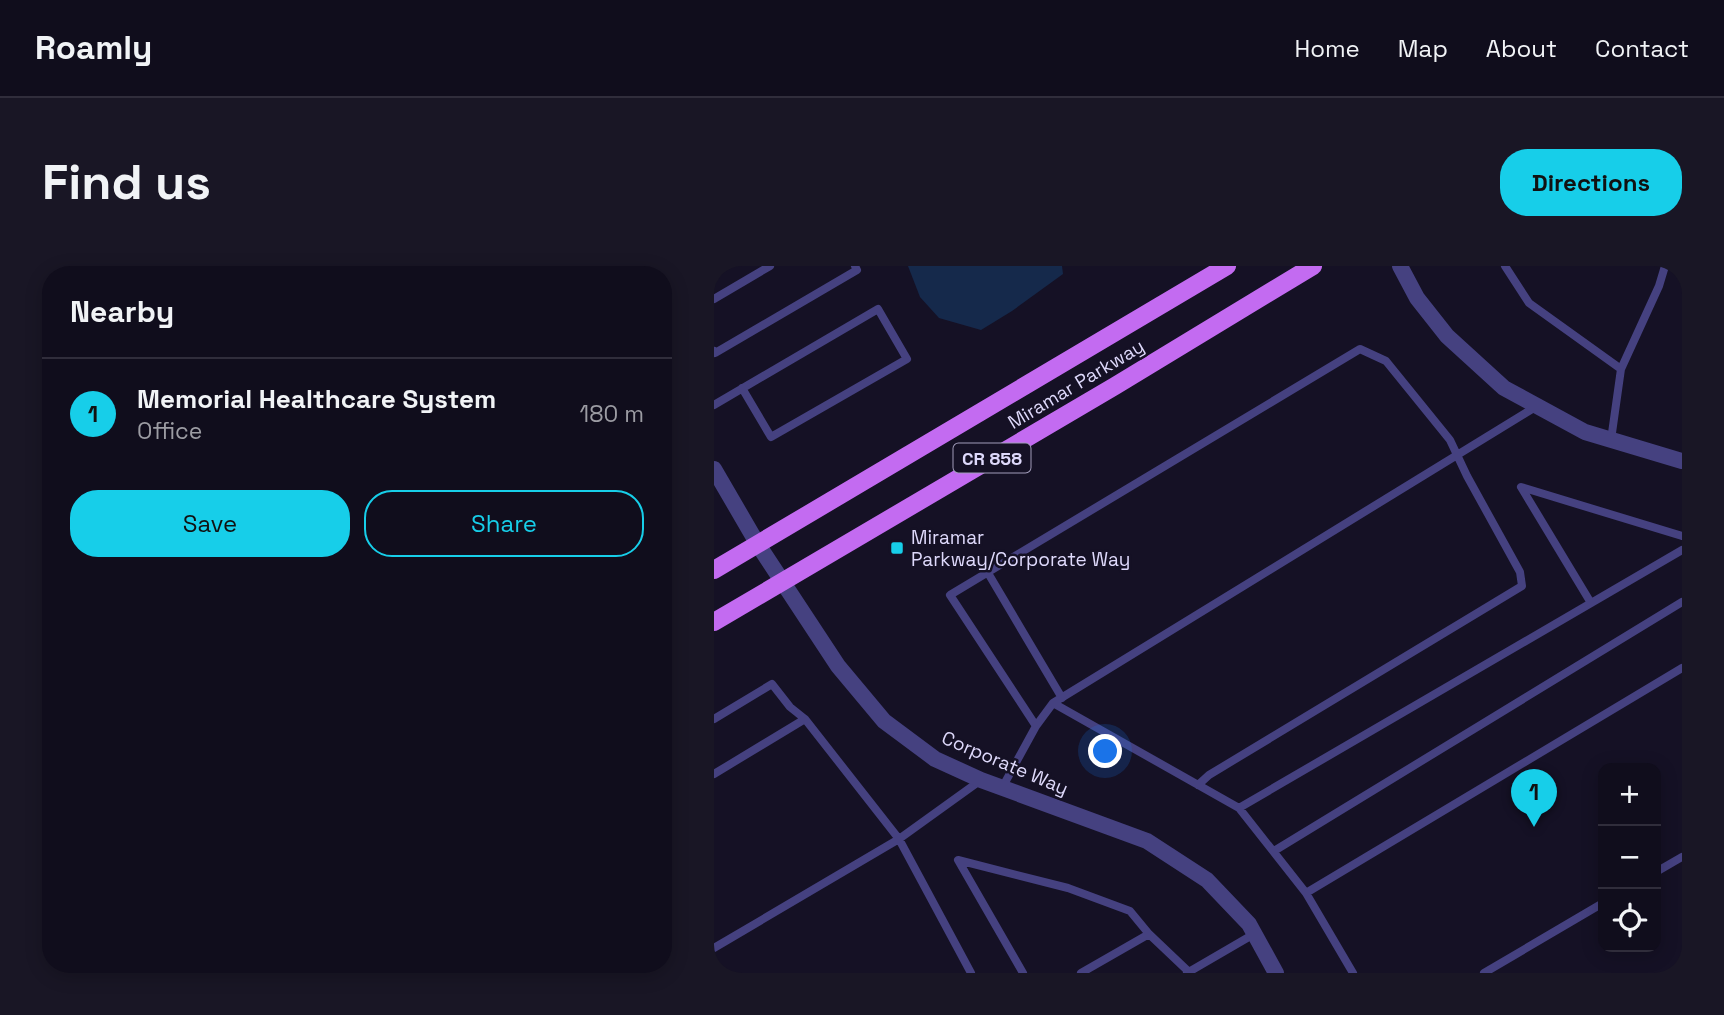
<!DOCTYPE html>
<html lang="en">
<head>
<meta charset="utf-8">
<style>
	:root { --surface:#100d1c; --page:#191625; --text:#f1f3f6; --muted:#9c9ca3; --line:#302d3b; --accent:#17cee9 }
	body { margin:0; font-family:"Space Grotesk",sans-serif; background:var(--page); color:var(--text) }
	.controls { position:absolute; right:21px; bottom:21px; display:grid; overflow:hidden; border-radius:14px; box-shadow:0 4px 18px #0003 }
	.controls button { width:63px; height:63px; display:grid; place-items:center; padding:0; border:0; border-bottom:2px solid var(--line); background:var(--surface); color:var(--text); font:35px sans-serif }
	.you { position:absolute; left:392px; top:486px; width:24px; height:24px; margin:-18px; border:5px solid #fff; border-radius:50%; background:#1a73e8; box-shadow:0 0 0 10px #1a73e833 }
	.badge { display:grid; place-items:center; width:46px; height:46px; border-radius:50%; background:var(--accent); color:#111; font-size:23px; font-weight:700 }
	.pin { position:absolute; translate:-50% -58px; filter:drop-shadow(0 2px 4px #0008) }
	.pin::after { content:''; position:absolute; top:37px; width:24px; height:21px; background:inherit; clip-path:polygon(0 0,100% 0,50% 100%) }
	.list { margin:0; padding:0; list-style:none }
	h2 { display:flex; justify-content:space-between; align-items:center; height:91px; margin:0; padding:0 28px; font-size:30px }
	h2 small { font-size:23px; font-weight:400; color:var(--muted) }
	.list li { display:grid; grid-template-columns:46px 1fr auto; gap:21px; align-items:center; box-sizing:border-box; height:112px; padding:0 28px; border-top:2px solid var(--line) }
	.list b { display:block; font-size:26px; white-space:nowrap }
	.list p { margin:0; font-size:23px; white-space:nowrap; color:var(--muted) }
	.list em { font-size:23px; font-style:normal; color:var(--muted) }
	.actions { display:flex; gap:14px; padding:21px 28px }
	.actions a { flex:1; padding:16px 0; border:2px solid var(--accent); border-radius:28px; text-align:center; font-size:24px; color:var(--accent) }
	.actions .main { background:var(--accent); color:#111 }
	.icon { flex:none; width:38px; height:38px; fill:none; stroke:currentColor; stroke-width:2; stroke-linecap:round; stroke-linejoin:round }
	.map { position:relative; flex:none; width:968px; height:707px; overflow:hidden; border-radius:28px }
	header { display:flex; align-items:center; gap:42px; box-sizing:border-box; height:98px; padding:0 35px; background:var(--surface); border-bottom:2px solid var(--line) }
	header strong { font-size:33px }
	nav { display:flex; gap:38px; margin-inline-start:auto; font-size:24px }
	.intro { display:flex; align-items:center; justify-content:space-between; box-sizing:border-box; height:168px; padding:0 42px }
	h1 { margin:0; font-size:49px }
	.button { padding:18px 32px; border-radius:28px; background:var(--accent); color:#111; font-size:24px; font-weight:700 }
	main { display:flex; gap:42px; padding:0 42px }
	aside { flex:1; background:var(--surface); border-radius:28px; box-shadow:0 4px 18px #0003 }
	.map>svg:first-child { display:block }
	.water { fill:#15294b }
	.lines { fill:none; stroke-linecap:round; stroke-linejoin:round }
	.lane { stroke:#454180; stroke-width:8 }
	.street { stroke:#454180; stroke-width:16 }
	.primary { stroke:#c36bf1; stroke-width:18 }
	.poi-dot { fill:#17cee9; stroke:#151125; stroke-width:2.5 }
	.labels { text-anchor:middle; dominant-baseline:central; stroke-width:5; stroke-linejoin:round; paint-order:stroke }
	.shield { fill:#151125; stroke:#a29dbb; stroke-width:2 }
	.shield-label { font-size:18px; font-weight:bold; fill:#ded9fb }
	.street-label { font-size:19px; fill:#ded9fb; stroke:#151125 }
	.poi-label { font-size:19px; fill:#ded9fb; stroke:#151125; text-anchor:start }
</style>
</head>
<body>
<header>
<strong>Roamly</strong>
<nav><a>Home</a><a>Map</a><a>About</a><a>Contact</a></nav>
</header>
<div class="intro"><h1>Find us</h1><a class="button">Directions</a></div>
<main>
<aside>
<h2>Nearby<small></small></h2>
<ul class="list">
<li><span class="badge">1</span><div><b>Memorial Healthcare System</b><p>Office</p></div><em>180 m</em></li>
</ul>
<div class="actions"><a class="main">Save</a><a>Share</a></div>
</aside>
<div class="map">
<svg width="968" height="707" viewBox="0 0 968 707">
	<rect width="100%" height="100%" fill="#151125"/>
	<path class="water" d="M194 0H348L349 8 298 45 267 64 225 52 206 31Z"/>
	<g class="lines">
		<path class="lane" d="M791 0 815 37 907 103
			M0 33 56 0
			M0 85 1 87 143 4 141 0
			M0 139 164 43 193 93 57 171 28 122
			M897 174 907 103 945 20 951 0
			M274 307 348 432
			M877 337 807 221 968 270
			M339 437 823 140
			M0 453 58 418 76 441 91 453 0 508
			M91 453 185 573 267 514
			M322 460 236 329 646 83 672 95 736 174 753 210 806 306 808 320 495 509 484 519
			M288 522 322 460 339 437 525 542
			M560 585 968 336
			M942 606 968 591
			M592 627 968 402
			M0 682 185 573 257 707
			M309 707 244 594 354 622 416 645 435 668 476 707
			M367 707 435 668
			M473 707 540 668
			M639 707 592 627 525 542 968 284
			M770 707 889 637"/>
		<path class="street" d="M686 0 703 32 733 70 790 122 871 166 968 195
			M0 203 43 277 124 400 170 455 221 493 267 514 433 575 493 614 535 658 562 707"/>
		<path class="primary" d="M0 304 513 0
			M0 356 401 120 599 0"/>
	</g>
	<rect class="poi-dot" x="176" y="275" width="14" height="14" rx="3.5"/>
	<g class="labels">
		<rect class="shield" x="239.5" y="177.5" width="77" height="29" rx="5"/>
		<g class="shield-label">
			<text x="278" y="192">CR 858</text>
		</g>
		<g class="street-label">
			<text transform="translate(362 118) rotate(-31)">Miramar Parkway</text>
			<text transform="translate(291 497) rotate(23)">Corporate Way</text>
		</g>
		<g class="poi-label">
			<text x="197" y="271">Miramar<tspan x="197" dy="22">Parkway/Corporate Way</tspan></text>
		</g>
	</g>
</svg>
<div class="controls">
<button>+</button>
<button>−</button>
<button><svg class="icon" aria-label="locate" viewBox="0 0 24 24"><circle cx="12" cy="12" r="6"/><path d="M12 2v4M12 18v4M2 12h4M18 12h4"/></svg></button>
</div>
<div class="you"></div>
<div class="pin badge" style="left:820px;top:561px">1</div>
</div>
</main>
</body>
</html>
